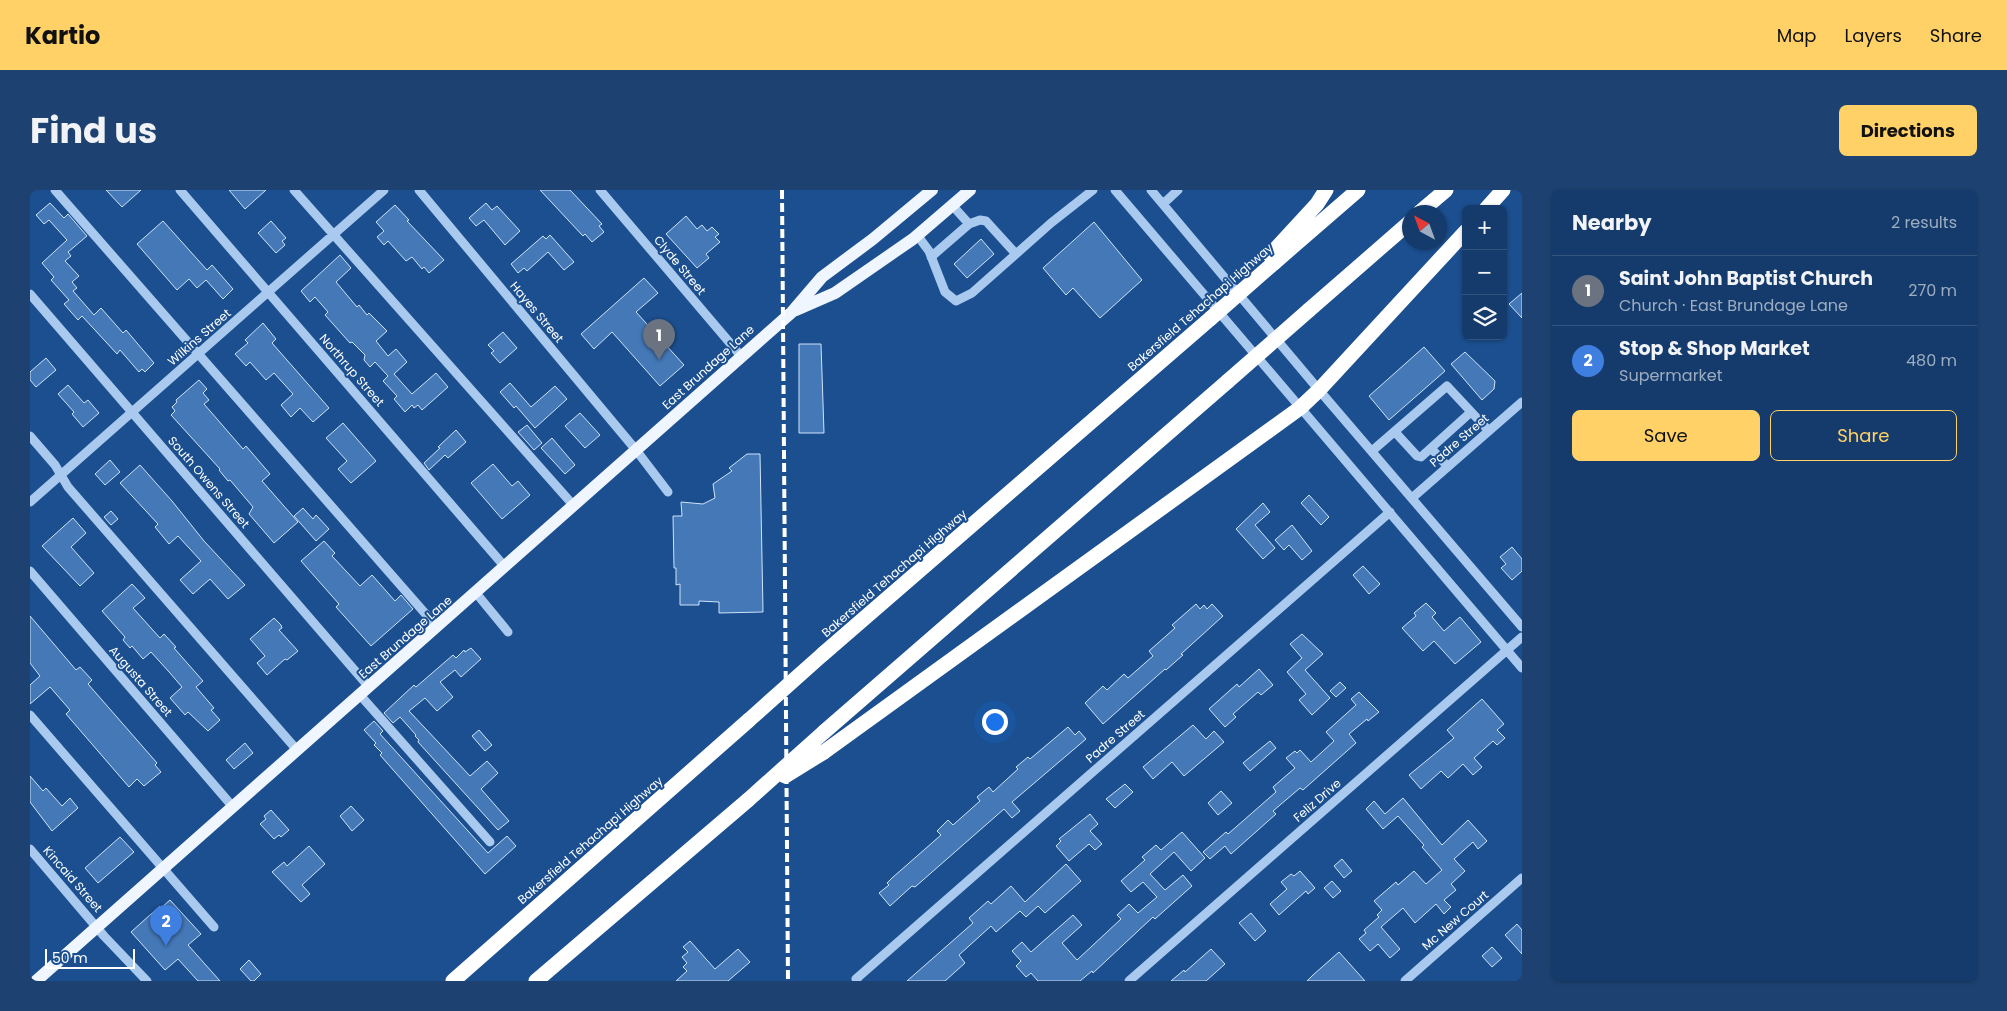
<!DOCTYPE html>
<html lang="en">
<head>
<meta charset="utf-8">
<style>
	:root { --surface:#143b6b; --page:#1d4271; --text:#f1f3f6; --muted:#9dadc1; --line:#33557e; --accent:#ffd166 }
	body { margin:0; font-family:Poppins,sans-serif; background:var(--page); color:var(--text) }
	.controls { position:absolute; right:15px; top:15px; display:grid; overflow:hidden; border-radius:8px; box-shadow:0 1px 4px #0004 }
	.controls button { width:45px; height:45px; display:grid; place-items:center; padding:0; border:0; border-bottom:1px solid var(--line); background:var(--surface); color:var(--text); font:25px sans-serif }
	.compass { position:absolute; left:1372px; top:15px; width:45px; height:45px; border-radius:50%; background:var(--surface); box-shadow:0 1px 4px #0004; rotate:319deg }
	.scale { position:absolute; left:15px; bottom:12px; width:90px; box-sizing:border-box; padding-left:5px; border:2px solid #fff; border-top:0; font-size:14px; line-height:18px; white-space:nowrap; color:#fff; -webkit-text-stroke:4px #1b4f8f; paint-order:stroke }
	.you { position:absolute; left:964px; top:531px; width:18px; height:18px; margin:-12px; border:4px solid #fff; border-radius:50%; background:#1a73e8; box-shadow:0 0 0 8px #1a73e833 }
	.badge { display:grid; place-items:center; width:32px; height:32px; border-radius:50%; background:var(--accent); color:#fff; font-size:16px; font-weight:700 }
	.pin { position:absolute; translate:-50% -41px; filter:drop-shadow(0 1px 2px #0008) }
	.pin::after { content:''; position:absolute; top:26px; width:18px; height:15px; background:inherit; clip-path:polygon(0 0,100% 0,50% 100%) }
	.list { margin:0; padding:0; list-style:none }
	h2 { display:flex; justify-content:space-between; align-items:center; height:65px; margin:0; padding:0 20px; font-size:21px }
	h2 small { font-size:16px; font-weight:400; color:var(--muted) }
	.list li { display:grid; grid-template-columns:32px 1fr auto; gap:15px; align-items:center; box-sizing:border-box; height:70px; padding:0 20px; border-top:1px solid var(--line) }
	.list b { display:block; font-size:19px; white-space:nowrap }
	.list p { margin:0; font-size:16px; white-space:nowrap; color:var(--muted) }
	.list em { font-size:16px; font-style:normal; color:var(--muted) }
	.actions { display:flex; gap:10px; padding:15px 20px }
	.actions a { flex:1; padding:11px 0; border:1px solid var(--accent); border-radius:8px; text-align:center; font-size:18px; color:var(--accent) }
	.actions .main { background:var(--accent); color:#111 }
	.icon { flex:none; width:28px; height:28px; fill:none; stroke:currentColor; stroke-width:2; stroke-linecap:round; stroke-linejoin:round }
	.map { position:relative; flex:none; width:1492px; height:791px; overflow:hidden; border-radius:8px }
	header { display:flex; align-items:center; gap:30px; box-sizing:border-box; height:70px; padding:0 25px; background:var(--accent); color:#111 }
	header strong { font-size:24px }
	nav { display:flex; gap:28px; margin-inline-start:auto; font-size:18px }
	.intro { display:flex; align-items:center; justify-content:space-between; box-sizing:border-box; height:120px; padding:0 30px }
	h1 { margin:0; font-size:35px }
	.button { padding:12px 22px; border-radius:8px; background:var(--accent); color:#111; font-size:18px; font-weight:700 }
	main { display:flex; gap:30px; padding:0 30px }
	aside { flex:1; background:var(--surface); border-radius:8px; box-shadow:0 1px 4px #0004 }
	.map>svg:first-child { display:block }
	.building { fill:#4478b7; stroke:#cfe3fa }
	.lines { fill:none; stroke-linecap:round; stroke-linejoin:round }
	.minor { stroke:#a9c9ee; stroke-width:9 }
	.major { stroke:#f0f6ff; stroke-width:12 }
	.highway { stroke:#fff; stroke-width:15 }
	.rail { stroke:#fff; stroke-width:4; stroke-dasharray:9 4; stroke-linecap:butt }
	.highway-bridge { stroke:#fff; stroke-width:15 }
	.labels { text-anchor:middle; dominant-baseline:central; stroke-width:4; stroke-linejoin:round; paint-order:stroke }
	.street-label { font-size:12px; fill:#fff; stroke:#1b4f8f }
</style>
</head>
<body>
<header>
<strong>Kartio</strong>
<nav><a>Map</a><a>Layers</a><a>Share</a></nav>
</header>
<div class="intro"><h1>Find us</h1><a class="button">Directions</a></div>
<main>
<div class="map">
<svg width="1492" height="791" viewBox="0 0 1492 791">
	<rect width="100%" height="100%" fill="#1b4f8f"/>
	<path class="building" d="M76 0H111L92 17Z
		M199 0H236L215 19Z
		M510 0H540L572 34 569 36 574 42 562 52 555 44 553 46Z
		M20 13 34 28 38 24 57 46 38 62 41 66 35 71 49 86 42 92 47 98 43 101 64 125 71 118 93 143 96 140 124 173 115 182 112 179 109 182 90 160 87 164 52 126 48 130 34 114 39 110 21 90 24 87 12 73 37 50 19 30 14 34 6 25Z
		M456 13 462 20 467 16 490 41 475 55 454 30 446 36 439 28Z
		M365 15 379 30 377 31 414 70 399 83 394 77 392 79 382 67 376 71 358 51 354 55 347 47 354 41 346 32Z
		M656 26 667 39 672 35 677 41 682 37 689 44 685 47 690 52 676 64 679 68 667 78 636 44Z
		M133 31 177 80 182 75 203 99 193 109 176 90 167 98 159 89 147 100 107 54Z
		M241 31 256 48 252 51 255 55 246 63 228 43Z
		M1064 32 1112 90 1070 128 1043 98 1036 105 1013 78Z
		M520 45 544 72 534 80 518 62 497 81 494 78 488 83 481 74 513 46 516 49Z
		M951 49 964 64 937 88 924 74Z
		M310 65 321 78 306 92 327 117 329 115 337 125 339 123 357 141 346 151 358 166 366 159 377 172 364 184 382 204 406 183 418 197 392 220 388 215 384 218 382 215 375 222 364 209 367 206 353 191 358 186 345 172 340 177 334 170 335 165 322 152 320 153 295 125 298 122 285 107 280 112 271 101Z
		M614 88 628 103 606 122 654 175 630 196 582 142 564 159 551 144Z
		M1492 103V128L1479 114Z
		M233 133 246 149 242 153 299 218 283 232 270 218 261 227 251 215 263 204 244 183 236 190 220 172 216 176 205 164 218 153 215 150Z
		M473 142 487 158 470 173 461 163 464 161 458 155Z
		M769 154H791L794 243H769Z
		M1394 157 1415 181 1359 230 1339 206Z
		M1435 162 1465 191 1464 199 1452 210 1421 174Z
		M16 168 26 180 6 197 0 190V182Z
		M169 190 177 199 173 203 179 210 174 214 213 259 216 256 240 284 232 291 268 332 244 353 219 324 223 317 200 290 198 291 189 280 190 279 141 225 145 221 142 217 147 212 146 210Z
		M480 193 501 217 525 196 537 209 505 238 486 216 484 218 470 202Z
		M38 195 54 213 58 210 69 223 53 237 42 224 44 222 28 204Z
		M550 223 570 245 555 258 535 236Z
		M313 233 346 271 321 293 308 279 317 271 296 248Z
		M497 235 512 253 504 260 488 242Z
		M426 240 436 252 418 268 415 265 399 280 394 273 410 258 408 257Z
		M522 248 545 275 535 284 511 258Z
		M717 264H730L733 422 689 423V412L669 411V415H650V394L646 395V378H644L643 326H652L651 312 673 314 685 308 683 294 702 281 699 278Z
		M80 270 90 282 75 295 65 284Z
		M463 274 482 296 488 291 500 305 472 329 441 293Z
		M110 275 142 311 174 351 215 395 198 409 180 389 163 404 150 390 171 371 148 346 139 354 125 337 128 334 90 293Z
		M1279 305 1299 327 1291 335 1271 313Z
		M1233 313 1240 322 1225 335 1245 358 1233 369 1206 339Z
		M273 318 283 329 286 325 299 339 286 351 264 326Z
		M81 321 88 329 81 335 74 327Z
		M43 328 56 343 41 357 64 383 50 396 12 356Z
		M1262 335 1282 361 1272 370 1259 355 1254 360 1245 350Z
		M294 351 305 363 302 366 330 396 342 385 365 411 371 405 383 419 341 456 306 417 309 414 271 371Z
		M1482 357 1492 369V381L1482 390 1471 378 1476 374 1470 367Z
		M1333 376 1350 394 1339 404 1323 385Z
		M102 394 115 408 103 418 130 448 134 444 146 457 144 458 173 491 166 497 184 518 181 520 190 530 178 541 158 522 155 525 140 508 152 497 140 483 121 462 113 469 102 456 100 458 93 450 95 447 72 421Z
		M1396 413 1406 423 1402 427 1414 441 1430 427 1451 452 1425 474 1404 451 1393 461 1372 438 1386 426 1384 423Z
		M1166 414 1170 419 1174 415 1177 419 1182 414 1193 426 1151 464 1153 465 1136 480 1135 479 1073 534 1055 513 1073 496 1077 500 1094 484 1098 488 1123 466 1119 461 1145 438 1142 435Z
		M0 426 46 480 50 477 62 490 58 494 127 573 125 575 131 582 114 596 107 589 99 597 36 524 40 520 20 497 0 514V495L10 486 0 473Z
		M244 428 251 435 252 438 249 440 268 461 257 470 255 469 237 485 227 473 235 466 220 449Z
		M1272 444 1293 464 1275 480 1300 508 1282 525 1269 510 1276 504 1257 482 1272 468 1260 454Z
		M441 458 451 469 431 487 425 480 410 492 423 507 407 521 395 508 379 521 440 586 457 571 468 583 451 599 479 631 468 640 388 552 389 550 385 546 386 545 370 527 363 533 354 523 384 495 386 497 423 465 426 468 434 460 435 462Z
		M1229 479 1243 495 1231 505 1228 502 1203 524 1206 527 1195 537 1179 519 1207 494 1209 497Z
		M1310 492 1316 498 1306 507 1300 501Z
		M1329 502 1349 522 1338 531 1337 529 1319 544 1326 553 1273 600 1270 598 1243 621 1246 624 1201 664 1195 656 1180 669 1173 662 1196 642 1198 644 1246 602 1243 597 1265 578 1256 568 1265 561 1267 563 1270 560 1281 572 1304 551 1296 542 1326 515 1321 509Z
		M1452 509 1474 534 1467 540 1475 548 1467 555 1463 551 1444 568 1452 577 1443 585 1433 574 1418 588 1411 581 1391 599 1379 585 1424 548 1417 540Z
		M344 531 353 541 350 544 458 663 477 646 486 656 455 684 350 565 352 563 344 555 346 553 334 540Z
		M1163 535 1176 549 1184 541 1194 552 1154 586 1142 572 1123 589 1113 577Z
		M1038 537 1045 545 1049 541 1056 549 982 612 990 621 982 628 974 619 885 697 882 696 860 716 849 703 859 695 857 693 862 688 911 645 907 641 918 630 923 635 950 611 947 607 959 597 963 602 988 579 986 577 998 567 1000 569Z
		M449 540 462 555 455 561 442 546Z
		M1240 551 1246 558 1220 581 1213 573Z
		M215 553 223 563 204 579 196 570Z
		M0 586 13 601 16 598 32 616 40 608 48 618 22 641 0 612Z
		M1095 594 1103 602 1085 618 1076 609Z
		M1191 601 1202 613 1188 625 1178 613Z
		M1373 608 1412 655 1438 630 1457 651 1448 659 1443 652 1424 669 1435 681 1421 694 1426 700 1414 710 1421 717 1414 724 1406 714 1385 733 1373 718 1351 737 1370 759 1360 768 1348 754 1340 761 1329 749 1336 743 1334 740 1349 727 1347 725 1352 720 1344 711 1366 692 1368 695 1384 681 1396 694 1412 680 1392 657 1394 655 1368 626 1353 639 1336 619 1344 611 1355 624Z
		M321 616 334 630 322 641 310 626Z
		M241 620 259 640 251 647 249 645 244 649 230 634 236 629 234 626Z
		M1060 624 1068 634 1060 641 1072 654 1065 660 1059 654 1039 671 1026 656 1031 651 1029 649Z
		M1152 642 1175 668 1161 681 1144 662 1120 684 1135 700 1153 685 1162 696 1125 729 1123 727 1063 783 1062 781 1050 791H1008L1001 783 996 787 986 776 991 771 982 761 992 752 1001 762 1043 725 1052 735 1032 753 1047 770 1091 729 1087 725 1099 714 1108 723 1127 707 1113 692 1101 702 1091 691 1115 670 1112 667 1126 655 1131 660Z
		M90 647 104 662 68 693 55 678Z
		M279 656 295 674 272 695 280 704 271 712 242 682 254 672 257 676Z
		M1312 669 1322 681 1314 688 1304 676Z
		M1036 674 1051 691 1015 723 1008 716 996 727 990 721 966 742 961 736 929 765 935 773 915 791H877L943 733 939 728 958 711 961 714 981 696 995 712Z
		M1270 681 1285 698 1278 704 1276 701 1249 725 1240 714 1257 699 1251 692 1261 684 1264 686Z
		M1302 691 1311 701 1303 708 1294 698Z
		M140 710 171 744 158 755 190 791H168L148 769 135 780 101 742 130 716 131 718Z
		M1221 723 1236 741 1225 751 1209 733Z
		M1487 734 1492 740V764L1475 745Z
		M660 751 685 779 708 759 720 772 698 791H646L657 781 653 777 657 773 652 767 658 762 653 757Z
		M1462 757 1472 768 1462 777 1452 766Z
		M1181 759 1195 774 1176 791H1141L1154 780 1155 782Z
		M1309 762 1335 791H1277L1283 785Z
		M219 770 231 784 224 791H221L210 779Z"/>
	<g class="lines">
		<path class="minor" d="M25 0 407 437
			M150 0 475 377
			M264 0 544 316
			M389 0 606 260 638 302
			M570 0 711 166
			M1085 0 1492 478
			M1121 0 1289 200 1492 437
			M1133 14 1148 0
			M939 34 950 30 956 31 986 64
			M887 45 899 61 915 102 926 111 942 103 1021 33 1063 0
			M901 67 939 34 922 15
			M0 104 339 497
			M1365 242 1387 266 1391 267 1441 222
			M0 246 25 275 38 297 267 560
			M1401 258 1418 277
			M1342 261 1417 196 1459 241
			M1382 308 1492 212
			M0 312 354 0
			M0 381 203 617
			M446 403 478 442
			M330 505 460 652
			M0 525 184 737
			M0 659 74 746 117 791
			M827 791 826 789 1360 322
			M1099 791 1492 447
			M1375 791 1492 688"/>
		<path class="major" d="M766 120 805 103 883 49 940 0
			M6 791 762 122 792 87 843 49 902 0"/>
		<path class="highway" d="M1456 19 1473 0
			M1390 22 1416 0
			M1240 65 1287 14 1296 0
			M1245 72 1328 0
			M1279 120 1380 32
			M793 464 1181 128
			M794 542 1198 191
			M794 562 1270 218 1289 200 1436 41
			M423 791 719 530
			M506 791 718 610"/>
		<path class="rail" d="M752 0 758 791"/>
		<path class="highway-bridge" d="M1181 128 1245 72
			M1198 191 1279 120
			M719 530 793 464
			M755 586 794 562
			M718 610 794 542"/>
	</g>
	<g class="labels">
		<g class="street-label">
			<text transform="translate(650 75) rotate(50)">Clyde Street</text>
			<text transform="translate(1170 117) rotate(-41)">Bakersfield Tehachapi Highway</text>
			<text transform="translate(507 122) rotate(50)">Hayes Street</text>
			<text transform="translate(169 147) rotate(-41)">Wilkins Street</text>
			<text transform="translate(678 177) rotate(-42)">East Brundage Lane</text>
			<text transform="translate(322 180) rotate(49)">Northrup Street</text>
			<text transform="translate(1429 250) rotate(-41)">Padre Street</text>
			<text transform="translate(179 292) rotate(49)">South Owens Street</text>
			<text transform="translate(864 383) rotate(-41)">Bakersfield Tehachapi Highway</text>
			<text transform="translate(375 447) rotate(-41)">East Brundage Lane</text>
			<text transform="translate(111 491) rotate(49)">Augusta Street</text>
			<text transform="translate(1085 546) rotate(-41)">Padre Street</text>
			<text transform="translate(1287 610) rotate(-41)">Feliz Drive</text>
			<text transform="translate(560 650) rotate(-41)">Bakersfield Tehachapi Highway</text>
			<text transform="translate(43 689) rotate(49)">Kincaid Street</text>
			<text transform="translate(1425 730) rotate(-41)">Mc New Court</text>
		</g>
	</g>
</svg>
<div class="controls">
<button>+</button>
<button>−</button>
<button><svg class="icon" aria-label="layers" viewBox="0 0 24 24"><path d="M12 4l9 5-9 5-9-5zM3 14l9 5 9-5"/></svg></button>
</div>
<svg class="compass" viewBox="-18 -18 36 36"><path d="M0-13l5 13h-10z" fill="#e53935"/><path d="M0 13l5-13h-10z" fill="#9dadc1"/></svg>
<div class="scale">50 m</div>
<div class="you"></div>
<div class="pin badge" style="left:629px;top:170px;background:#6b7280">1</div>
<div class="pin badge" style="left:136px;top:756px;background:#3f7fe0">2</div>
</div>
<aside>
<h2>Nearby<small>2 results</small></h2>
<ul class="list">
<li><span class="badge" style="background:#6b7280">1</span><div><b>Saint John Baptist Church</b><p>Church · East Brundage Lane</p></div><em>270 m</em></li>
<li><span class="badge" style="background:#3f7fe0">2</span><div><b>Stop &amp; Shop Market</b><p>Supermarket</p></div><em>480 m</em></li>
</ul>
<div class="actions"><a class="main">Save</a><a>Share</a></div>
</aside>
</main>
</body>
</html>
